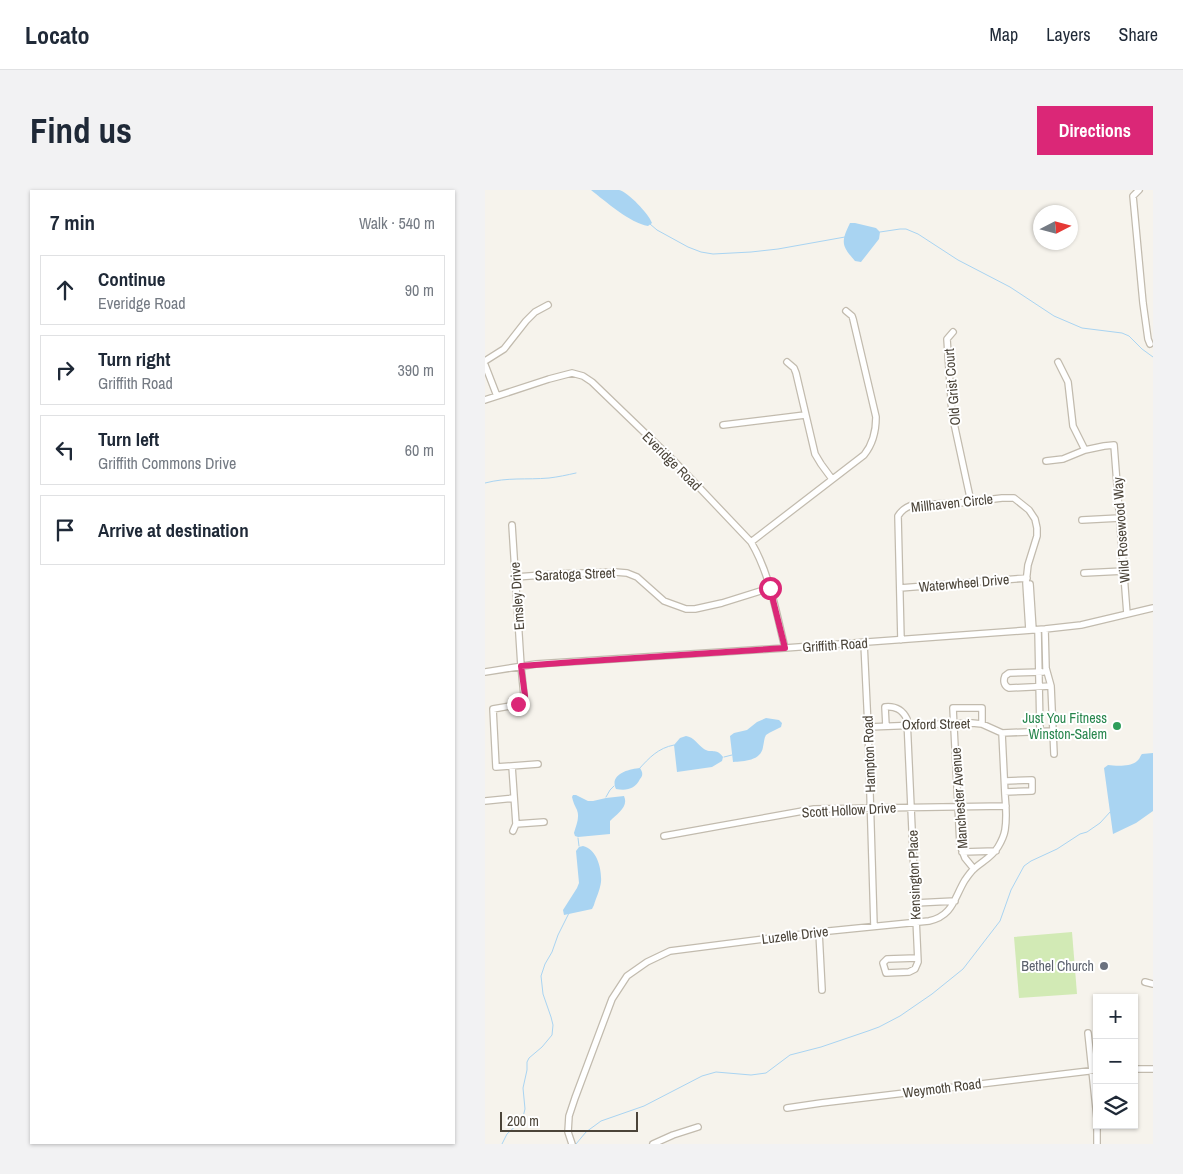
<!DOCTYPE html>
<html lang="en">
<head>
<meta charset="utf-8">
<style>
	:root { --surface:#fff; --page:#f2f2f3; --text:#1f2937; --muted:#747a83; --line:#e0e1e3; --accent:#db2777 }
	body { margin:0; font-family:"Archivo Narrow",sans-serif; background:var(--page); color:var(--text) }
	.controls { position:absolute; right:15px; bottom:15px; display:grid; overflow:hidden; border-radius:0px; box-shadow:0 1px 4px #0004 }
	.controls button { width:45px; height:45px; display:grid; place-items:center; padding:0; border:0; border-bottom:1px solid var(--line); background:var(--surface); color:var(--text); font:25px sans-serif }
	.compass { position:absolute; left:548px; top:15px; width:45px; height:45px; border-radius:50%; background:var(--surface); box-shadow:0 1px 4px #0004; rotate:84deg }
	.scale { position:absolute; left:15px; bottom:12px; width:138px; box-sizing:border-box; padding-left:5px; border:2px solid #4b4439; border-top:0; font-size:14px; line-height:18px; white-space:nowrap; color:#4b4439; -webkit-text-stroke:4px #fff; paint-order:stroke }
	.stop { position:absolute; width:15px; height:15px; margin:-11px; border:4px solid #db2777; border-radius:50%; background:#fff }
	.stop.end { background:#db2777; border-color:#fff; box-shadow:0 1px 5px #0008 }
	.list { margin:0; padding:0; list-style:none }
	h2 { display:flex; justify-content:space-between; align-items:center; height:65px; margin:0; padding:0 20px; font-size:21px }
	h2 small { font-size:16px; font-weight:400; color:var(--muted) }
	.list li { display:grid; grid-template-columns:32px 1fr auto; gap:15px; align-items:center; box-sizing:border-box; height:70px; margin:0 10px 10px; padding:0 10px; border:1px solid var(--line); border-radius:0px }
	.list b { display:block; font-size:19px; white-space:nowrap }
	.list p { margin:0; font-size:16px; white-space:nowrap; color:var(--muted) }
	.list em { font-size:16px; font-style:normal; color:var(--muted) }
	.icon { flex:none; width:28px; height:28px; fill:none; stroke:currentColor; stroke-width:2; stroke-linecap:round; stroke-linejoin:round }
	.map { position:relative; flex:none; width:668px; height:954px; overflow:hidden; border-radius:0px }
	header { display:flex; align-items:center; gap:30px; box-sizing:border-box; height:70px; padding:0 25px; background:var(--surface); border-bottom:1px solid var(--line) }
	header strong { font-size:24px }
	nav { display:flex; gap:28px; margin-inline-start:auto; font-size:18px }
	.intro { display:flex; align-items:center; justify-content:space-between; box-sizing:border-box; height:120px; padding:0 30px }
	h1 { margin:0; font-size:35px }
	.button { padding:12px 22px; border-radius:0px; background:var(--accent); color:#fff; font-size:18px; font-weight:700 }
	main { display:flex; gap:30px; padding:0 30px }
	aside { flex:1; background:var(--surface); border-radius:0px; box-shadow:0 1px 4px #0004 }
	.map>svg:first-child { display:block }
	.green { fill:#d2eab5 }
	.water { fill:#a9d4f2 }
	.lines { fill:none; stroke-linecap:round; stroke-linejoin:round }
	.stream { stroke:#a9d4f2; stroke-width:1 }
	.minor-casing { stroke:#c2bbae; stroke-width:8 }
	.minor { stroke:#fff; stroke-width:5.5 }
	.route { stroke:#db2777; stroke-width:6 }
	.leisure-dot { fill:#2e9e5b; stroke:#fff; stroke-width:2 }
	.worship-dot { fill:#6b7280; stroke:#fff; stroke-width:2 }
	.labels { text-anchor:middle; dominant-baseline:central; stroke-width:4; stroke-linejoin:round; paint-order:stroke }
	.street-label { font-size:14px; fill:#4b4439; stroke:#fff }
	.leisure-label { font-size:14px; fill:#27864d; stroke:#fff; text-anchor:end }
	.worship-label { font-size:14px; fill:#5b616d; stroke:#fff; text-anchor:end }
</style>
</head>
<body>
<header>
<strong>Locato</strong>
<nav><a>Map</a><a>Layers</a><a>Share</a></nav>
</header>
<div class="intro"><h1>Find us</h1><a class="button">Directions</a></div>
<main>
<aside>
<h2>7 min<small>Walk · 540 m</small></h2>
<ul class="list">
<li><svg class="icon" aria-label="ahead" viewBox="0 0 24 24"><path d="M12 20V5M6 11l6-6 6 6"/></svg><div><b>Continue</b><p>Everidge Road</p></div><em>90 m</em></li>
<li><svg class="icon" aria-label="right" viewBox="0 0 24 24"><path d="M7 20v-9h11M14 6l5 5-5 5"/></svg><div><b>Turn right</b><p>Griffith Road</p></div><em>390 m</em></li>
<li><svg class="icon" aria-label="left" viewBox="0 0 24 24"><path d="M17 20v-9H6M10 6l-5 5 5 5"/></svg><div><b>Turn left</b><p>Griffith Commons Drive</p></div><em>60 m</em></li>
<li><svg class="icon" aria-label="arrive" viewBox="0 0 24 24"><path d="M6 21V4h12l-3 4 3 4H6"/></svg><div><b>Arrive at destination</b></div></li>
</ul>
</aside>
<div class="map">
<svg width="668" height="954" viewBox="0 0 668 954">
	<rect width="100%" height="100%" fill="#f6f3ec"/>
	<path class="green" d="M587 742 592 804 534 808 529 747Z"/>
	<path class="water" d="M106 0C115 0 125 0 134 0 143 2 164 24 167 33L163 36C145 33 120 11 106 0Z
		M365 33H370L391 38 395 42 394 49 376 72 370 71C356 55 356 52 365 33Z
		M281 528 294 530 297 533 296 537C292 539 285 542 281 545 279 548 279 553 278 557 276 571 259 571 248 572L245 546 249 543 262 540 272 532Z
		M201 546C209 547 212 554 219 559 226 564 231 557 238 567L237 571 227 577 192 582 189 555 195 548Z
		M668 563V621L651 633 628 644 619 578 623 575C631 576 646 577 652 571 655 569 655 566 657 564Z
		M155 578C158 583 158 585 155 589 150 599 142 601 131 599 124 584 144 579 155 578Z
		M88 605H91L103 611H108L121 608 139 606C144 617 132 624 125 631V644L93 647 90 646 89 643C91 635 95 628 92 620 90 616 88 612 87 607Z
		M98 656C112 659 117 679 116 692 115 700 111 708 109 715L107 719 79 725 78 720 92 698 94 693 91 661 94 657Z"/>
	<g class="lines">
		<path class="stream" d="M165 34 172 40 203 57 216 62 228 64 266 62 293 59 360 47
			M395 42 415 39H421L433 44 473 70 525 97 569 126 597 138 637 143 644 146 657 159 668 167
			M0 293C23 287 41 290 64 288 73 287 82 285 91 283
			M239 567 247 565
			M154 579C164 568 173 558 189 555
			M121 607 125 600 129 596
			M93 648 94 656
			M17 954 22 944 35 932 38 927 40 919 38 898 42 880V872L44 868 57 857 67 845 68 835 66 827 58 804 56 786 60 774 67 762 73 745 84 723
			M91 954 101 942 116 931 159 916 217 886 231 882 266 885 281 883 305 865 336 857 383 841 394 837 415 826 447 804 478 779 515 731 526 700 539 676 546 671 572 659 595 644 602 642 615 633 626 621"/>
		<defs>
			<path id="minor" d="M654 0 648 6 658 113 663 149 665 154
				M468 142 462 149 467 224 486 312
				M0 171 19 159 41 131 50 122 63 115
				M302 172 309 178 311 183 330 264 336 274 347 289
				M573 172 583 192 588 236 600 260
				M0 175 12 206
				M0 210 64 189 87 183 98 186 107 192 190 272 266 352C285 384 291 422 300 458
				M238 235 320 225
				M561 271 578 269 600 260 619 256 629 255 642 424
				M597 330 635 328
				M27 335 36 476 39 506 38 511 31 515 8 519 11 577 53 574
				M266 352 379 265C388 254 391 241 391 227L368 129 367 126 361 121
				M599 383 639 381
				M31 387 71 384 130 382 142 383 152 387 179 411 201 419H210L237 413 285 398
				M545 394 548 440
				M415 398 542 388
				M560 439 561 478 566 496 569 564
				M553 440 555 541
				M416 450 413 326C417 320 420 318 427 315L475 313 517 308H529L544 320 550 329 552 338V346L543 375 541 393 544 440
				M379 453 383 537 389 736
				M0 482 51 474 300 458 560 439 596 435 668 418
				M558 482 524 483 520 486C518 491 519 496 524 498L566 496
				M401 536 400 517C410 516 417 519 422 529L433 772 430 779 424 782 401 783 398 773 402 769 432 768
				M383 537 487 533 497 534 517 543 568 541
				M27 576 31 634 28 641
				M520 591 547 590V601L520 602
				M0 611 29 608
				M31 634 59 632
				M179 646 329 619 521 616
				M477 662 511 661
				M489 679 480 668 475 655 468 518H497V534
				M430 713 470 711
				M334 742 337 800
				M660 792 668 794
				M603 843 612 928
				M649 879H668
				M302 918 336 913 612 880
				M87 954 83 942 84 926 90 908 127 809 142 786 162 772 185 761 334 742 444 731C468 726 469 708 480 690 483 686 486 681 490 678 498 671 507 667 513 657 516 652 519 646 520 640 522 628 521 616 520 605 519 584 518 563 517 543
				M168 954 188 945 213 937
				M612 954V935"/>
		</defs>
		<use href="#minor" class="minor-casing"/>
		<use href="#minor" class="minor"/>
	</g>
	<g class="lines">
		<path class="route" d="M33 514 38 511 40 506 36 476 89 472 300 458 285 398"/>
	</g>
	<circle class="leisure-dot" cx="632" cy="536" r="5"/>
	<circle class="worship-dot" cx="619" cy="776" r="5"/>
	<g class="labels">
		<g class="street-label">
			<text transform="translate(467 197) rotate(-95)">Old Grist Court</text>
			<text transform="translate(187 271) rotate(45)">Everidge Road</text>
			<text transform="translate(467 313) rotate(-6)">Millhaven Circle</text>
			<text transform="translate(636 340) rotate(-94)">Wild Rosewood Way</text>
			<text transform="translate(90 384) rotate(-2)">Saratoga Street</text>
			<text transform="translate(479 393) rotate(-5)">Waterwheel Drive</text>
			<text transform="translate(32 406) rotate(-94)">Emsley Drive</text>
			<text transform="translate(350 455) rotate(-4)">Griffith Road</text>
			<text transform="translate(451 534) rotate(-1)">Oxford Street</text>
			<text transform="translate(384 564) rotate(-92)">Hampton Road</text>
			<text transform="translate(474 608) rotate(-94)">Manchester Avenue</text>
			<text transform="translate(364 620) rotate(-3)">Scott Hollow Drive</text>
			<text transform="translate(429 685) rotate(-92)">Kensington Place</text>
			<text transform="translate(310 745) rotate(-7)">Luzelle Drive</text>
			<text transform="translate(457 898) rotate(-7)">Weymoth Road</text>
		</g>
		<g class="leisure-label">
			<text x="622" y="528">Just You Fitness<tspan x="622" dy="16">Winston-Salem</tspan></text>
		</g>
		<g class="worship-label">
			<text x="609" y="776">Bethel Church</text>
		</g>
	</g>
</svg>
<div class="controls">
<button>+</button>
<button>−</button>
<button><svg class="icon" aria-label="layers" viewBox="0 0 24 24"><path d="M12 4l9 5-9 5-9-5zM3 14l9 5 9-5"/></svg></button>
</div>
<svg class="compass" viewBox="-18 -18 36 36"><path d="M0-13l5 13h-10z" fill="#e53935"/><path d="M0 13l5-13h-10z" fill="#747a83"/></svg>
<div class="scale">200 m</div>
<div class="stop" style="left:285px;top:398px"></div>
<div class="stop end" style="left:33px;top:514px"></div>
</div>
</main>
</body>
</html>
